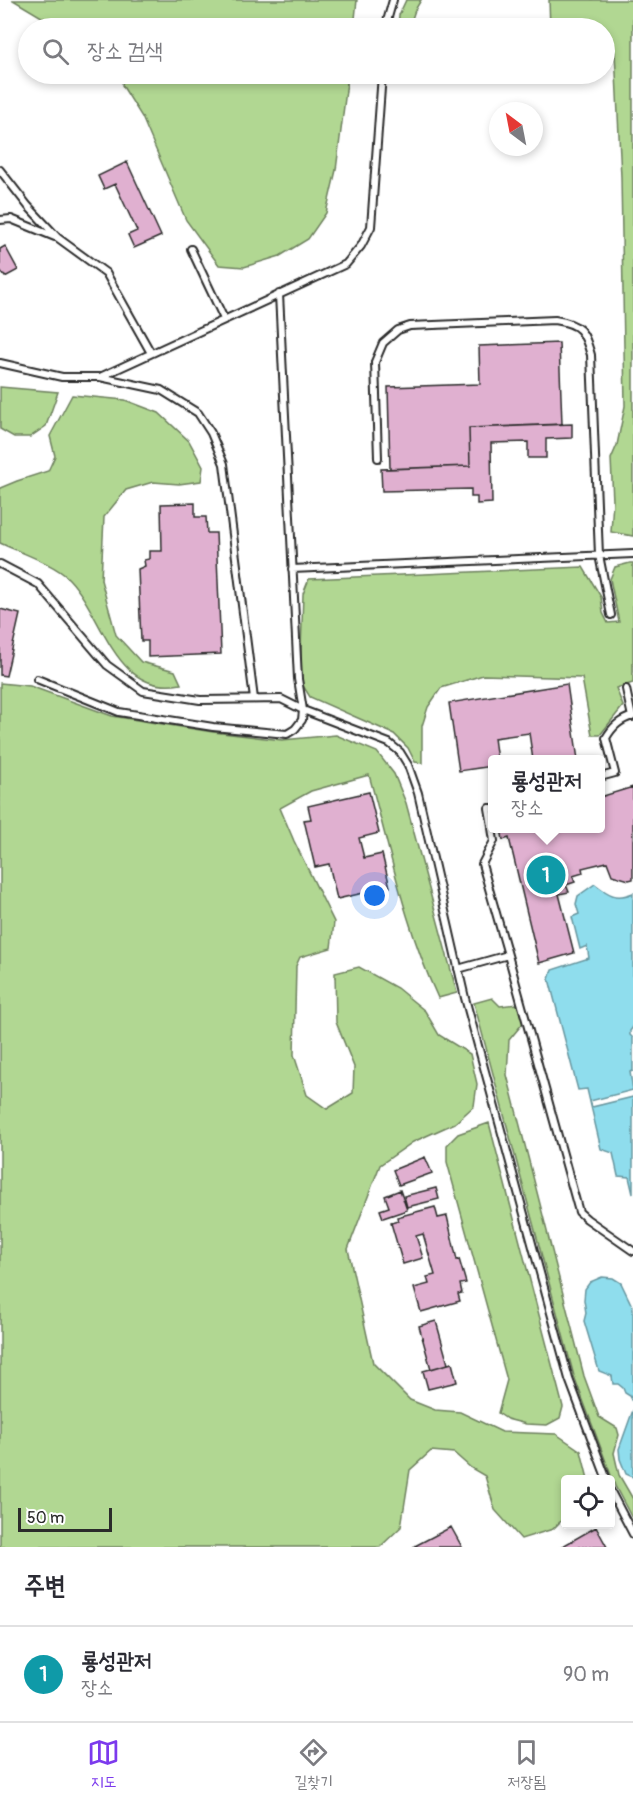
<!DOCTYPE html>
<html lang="ko">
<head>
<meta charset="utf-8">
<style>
	:root { --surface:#fff; --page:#f2f2f3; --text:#2b2b33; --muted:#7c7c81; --line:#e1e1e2; --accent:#7c3aed }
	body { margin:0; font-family:Pangolin,"Poor Story",sans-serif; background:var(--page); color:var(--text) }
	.controls { position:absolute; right:18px; bottom:18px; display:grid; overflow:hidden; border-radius:6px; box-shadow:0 3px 9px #0003 }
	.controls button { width:54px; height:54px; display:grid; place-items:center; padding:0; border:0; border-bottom:2px solid var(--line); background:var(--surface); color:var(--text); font:30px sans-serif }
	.compass { position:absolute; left:489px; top:102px; width:54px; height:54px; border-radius:50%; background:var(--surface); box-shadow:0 3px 9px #0003; rotate:328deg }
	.scale { position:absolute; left:18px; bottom:15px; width:94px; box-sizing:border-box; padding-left:6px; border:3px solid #2b2b2b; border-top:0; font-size:16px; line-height:21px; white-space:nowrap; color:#2b2b2b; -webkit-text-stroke:4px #fff; paint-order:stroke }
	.you { position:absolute; left:375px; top:896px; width:21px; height:21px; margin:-15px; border:4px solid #fff; border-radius:50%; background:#1a73e8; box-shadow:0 0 0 9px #1a73e833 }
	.badge { display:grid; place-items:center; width:39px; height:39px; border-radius:50%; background:var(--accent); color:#fff; font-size:20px; font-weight:700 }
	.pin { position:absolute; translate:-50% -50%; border:3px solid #fff; box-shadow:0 2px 6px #0006 }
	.popup { position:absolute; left:488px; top:755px; width:117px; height:78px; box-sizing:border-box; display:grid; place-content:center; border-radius:6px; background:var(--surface); filter:drop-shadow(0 2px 4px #0005); font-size:20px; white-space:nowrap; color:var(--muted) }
	.popup b { font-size:22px; color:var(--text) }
	.popup::after { content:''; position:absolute; left:50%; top:100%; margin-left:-12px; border:12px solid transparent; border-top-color:var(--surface) }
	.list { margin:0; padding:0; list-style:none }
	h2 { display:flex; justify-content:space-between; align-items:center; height:78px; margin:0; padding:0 24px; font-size:26px }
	h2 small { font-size:20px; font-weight:400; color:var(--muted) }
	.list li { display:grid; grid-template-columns:39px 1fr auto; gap:18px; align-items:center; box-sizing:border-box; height:96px; padding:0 24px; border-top:2px solid var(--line) }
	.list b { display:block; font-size:22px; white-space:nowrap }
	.list p { margin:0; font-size:20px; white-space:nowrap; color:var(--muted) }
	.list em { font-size:20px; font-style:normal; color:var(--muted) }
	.icon { flex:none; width:33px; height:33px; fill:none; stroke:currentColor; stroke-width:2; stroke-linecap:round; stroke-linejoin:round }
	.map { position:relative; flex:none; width:633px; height:1547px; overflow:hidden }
	.search { position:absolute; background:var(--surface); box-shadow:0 3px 9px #0003; left:18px; right:18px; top:18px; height:66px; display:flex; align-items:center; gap:15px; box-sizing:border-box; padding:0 21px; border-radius:33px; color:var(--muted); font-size:22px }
	.sheet { height:174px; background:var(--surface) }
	nav { display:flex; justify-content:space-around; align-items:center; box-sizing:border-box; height:84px; border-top:2px solid var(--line); background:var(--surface); font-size:16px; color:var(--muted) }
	nav a { display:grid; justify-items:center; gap:3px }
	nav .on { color:var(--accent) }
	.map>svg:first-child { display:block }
	.green { fill:#b1d792; stroke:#6e815e; stroke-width:1.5 }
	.water { fill:#8fdded; stroke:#67969f; stroke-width:1.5 }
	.building { fill:#e0b0d0; stroke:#2b2b2b; stroke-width:1.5 }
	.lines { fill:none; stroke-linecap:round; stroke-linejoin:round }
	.service-casing { stroke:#2b2b2b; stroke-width:10 }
	.service { stroke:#fff; stroke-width:6 }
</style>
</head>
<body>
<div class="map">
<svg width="633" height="1547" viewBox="0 0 633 1547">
	<rect width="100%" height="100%" fill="#fff"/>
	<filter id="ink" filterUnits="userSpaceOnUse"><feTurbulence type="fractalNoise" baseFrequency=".0167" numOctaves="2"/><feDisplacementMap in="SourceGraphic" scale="12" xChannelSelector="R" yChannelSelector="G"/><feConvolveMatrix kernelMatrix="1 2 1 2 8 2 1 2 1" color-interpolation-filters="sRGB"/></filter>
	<g filter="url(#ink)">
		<path class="green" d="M13 0H357L354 28H60Z
			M406 0H421L415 10 409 28H398L399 15Z
			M549 0H633V536L611 532 613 501 611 459 617 445 625 406 621 177 615 52 605 44 604 28H550Z
			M124 74H348L336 170 326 213 308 239 280 256 244 267 219 265 186 220 142 117 122 85Z
			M0 387 58 392 46 426 30 437H14L0 429Z
			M72 395 125 400 159 413 189 441 203 467 201 481 179 484 153 482 126 490 104 517 101 580 116 635 141 662 175 671 181 684C115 697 104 616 69 579 55 564 19 552 0 543V488L17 481 48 471 55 456 50 436Z
			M630 563H633V683L616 688 623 706 600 735H592L582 678 483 675 441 688 428 707 422 726V763L415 762 408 748 394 734 310 697 300 681 303 594 309 579 583 567 601 597 603 613 608 623 619 622 610 579 615 567Z
			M0 683 30 686 112 716 213 732 282 740 336 735 377 752 394 774 406 803 457 993 438 998C405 927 390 850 369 775L311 791 280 808 294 841 334 922 331 948 300 957 296 966 294 1055 307 1095 327 1109 353 1093 354 1067 336 1022 335 973 359 967 397 988 425 1011 439 1035 470 1054 477 1084 474 1106 455 1123 413 1142 380 1165 348 1249 373 1363 410 1400 435 1410 460 1412 502 1432 556 1434 581 1451 588 1479 566 1480 565 1517 553 1529 521 1539 495 1510 485 1476 471 1468 454 1453 431 1451 410 1470 401 1527 380 1547H0Z
			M492 998 500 1006 517 1004 523 1023 509 1040 507 1075 584 1376 599 1417 617 1428 619 1435 614 1453 619 1475 633 1499V1520L615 1486 574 1376 474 1003Z
			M489 1123 563 1407 560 1418 547 1425 526 1424 507 1419 498 1413 507 1380 447 1162V1145L458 1134Z"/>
		<path class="water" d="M595 884C609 895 616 900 633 893V1027L630 1031V1035L633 1038V1071L630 1072 633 1090 590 1101 592 1107 633 1097V1194L629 1177 618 1176 613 1153 601 1149 587 1089 578 1090 549 979 552 970 589 958 587 946 580 949 572 917 579 914 576 904 578 896Z
			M602 1277 613 1278 621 1283 633 1308V1402L630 1396 625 1393 623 1388 618 1384H613L612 1376 599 1371 584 1321 586 1313 584 1300 585 1289 590 1282Z
			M633 1410V1477L626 1474 620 1459 619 1449Z"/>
		<path class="building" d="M127 162 161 236 134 248 128 235 137 231 115 184 104 189 98 176Z
			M5 246 18 270 5 277 0 270V249Z
			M559 343 562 424 469 428 470 466 390 469 388 387 480 384 479 346Z
			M572 424V438L546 439V458H528V442L491 443 492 503 477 504V497H471V489L382 491 381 469 470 466 469 428Z
			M195 503V517H206L207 533H216L221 654 148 657V641H141L138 569 145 566 144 560 149 559V551H162L161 504Z
			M0 609 20 614 6 676 0 675Z
			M567 684 578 760H533L529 733 494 738 497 760H492V766L459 771 449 703Z
			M633 787V879L629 880 612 875 607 862 582 868 583 873 573 876 575 882 566 885 569 892 559 894 574 953 539 963 509 838 503 840 501 828H600V797Z
			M369 792 379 833 359 838 364 858 382 854 390 887 337 899 329 864 315 867 304 820 311 819 308 806Z
			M425 1157 432 1173 399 1185 393 1170Z
			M436 1188 439 1199 407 1207 404 1196Z
			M400 1190 407 1210 383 1218 380 1210 389 1207 385 1196Z
			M435 1207 438 1218 447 1216 457 1260 459 1259 466 1283 460 1284 462 1293 458 1294 460 1301 421 1312 414 1288 429 1284 427 1277 435 1275 423 1234 416 1236 423 1258 403 1264 391 1223 398 1221 397 1217Z
			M436 1321 448 1364 431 1369 419 1326Z
			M452 1363 457 1382 428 1389 423 1371Z
			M451 1527 462 1547H413Z
			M596 1527 607 1547H561Z"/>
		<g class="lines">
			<defs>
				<path id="service" d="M385 28 393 0
					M0 170 28 206 58 238 106 273 151 353
					M0 220 11 219 55 237
					M191 249 224 319
					M0 363 62 377H100L346 264 361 246 371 227 382 74
					M100 377 161 390 198 413 211 433 224 464 254 699
					M378 458 375 362 383 343 398 330 410 326 555 320C581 324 584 331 591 355L599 555 611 615
					M0 564 38 584 107 665 143 691 200 700 281 699 303 710 389 743 400 752 408 765 418 793 465 998 569 1379 607 1480
					M292 569 633 554
					M37 679 119 712 213 727 287 734 295 729 302 720 303 710 298 679 279 294
					M626 689 632 717
					M600 777 615 773 606 738C613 726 620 720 633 716
					M492 808H489L492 826
					M508 955 579 1212 587 1219 633 1251
					M458 969 508 955 482 864 494 841 492 828
					M610 1490 633 1534"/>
			</defs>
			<use href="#service" class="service-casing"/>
			<use href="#service" class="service"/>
		</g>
	</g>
</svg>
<div class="controls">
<button><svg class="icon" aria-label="locate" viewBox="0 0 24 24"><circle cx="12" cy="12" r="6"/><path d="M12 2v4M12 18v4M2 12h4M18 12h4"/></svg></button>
</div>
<svg class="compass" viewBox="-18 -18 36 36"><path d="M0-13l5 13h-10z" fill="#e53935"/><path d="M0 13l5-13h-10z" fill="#7c7c81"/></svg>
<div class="scale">50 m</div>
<div class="you"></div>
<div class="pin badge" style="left:546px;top:875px;background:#0f9aa8">1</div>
<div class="popup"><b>룡성관저</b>장소</div>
<div class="search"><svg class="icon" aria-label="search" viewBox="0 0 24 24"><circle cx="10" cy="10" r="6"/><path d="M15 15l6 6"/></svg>장소 검색</div>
</div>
<section class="sheet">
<h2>주변<small></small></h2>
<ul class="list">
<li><span class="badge" style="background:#0f9aa8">1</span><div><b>룡성관저</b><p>장소</p></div><em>90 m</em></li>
</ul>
</section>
<nav>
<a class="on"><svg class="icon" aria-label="map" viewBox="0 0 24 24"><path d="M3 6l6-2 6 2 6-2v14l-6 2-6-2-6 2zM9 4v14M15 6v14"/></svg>지도</a>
<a><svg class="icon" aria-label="directions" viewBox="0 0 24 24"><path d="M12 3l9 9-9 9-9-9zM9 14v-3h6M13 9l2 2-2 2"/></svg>길찾기</a>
<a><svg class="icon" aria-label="saved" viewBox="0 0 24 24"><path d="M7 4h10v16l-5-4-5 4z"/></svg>저장됨</a>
</nav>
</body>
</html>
